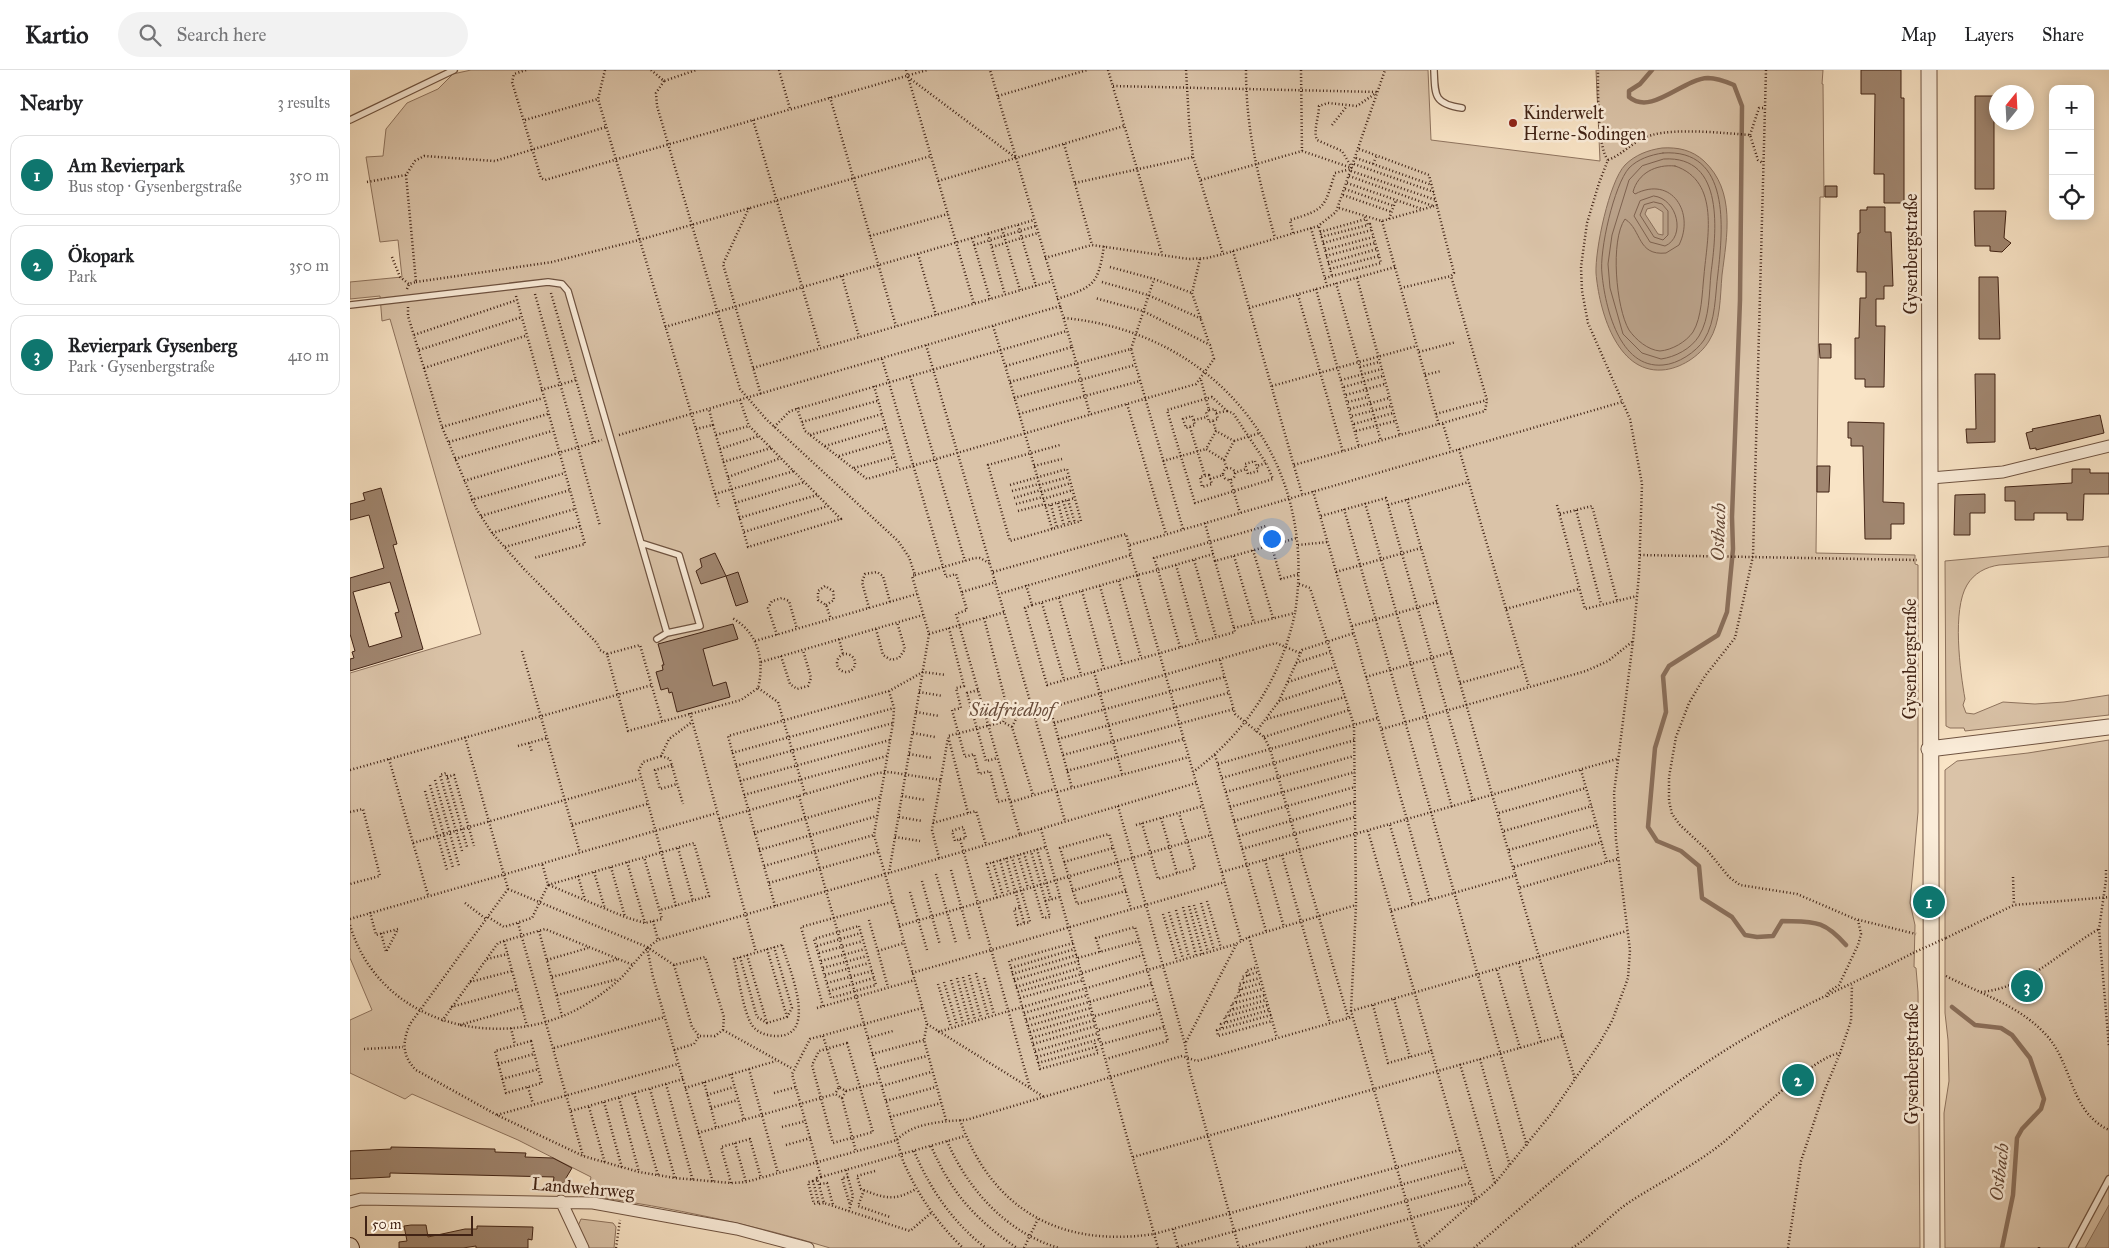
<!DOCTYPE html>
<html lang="en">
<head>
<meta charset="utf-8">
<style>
	:root { --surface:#fff; --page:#f2f2f2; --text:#202124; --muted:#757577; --line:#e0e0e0; --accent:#0f766e }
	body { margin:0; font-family:"IM FELL Great Primer",serif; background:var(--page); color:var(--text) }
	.controls { position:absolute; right:15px; top:15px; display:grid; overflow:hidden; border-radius:10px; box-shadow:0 2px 12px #0003 }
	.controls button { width:45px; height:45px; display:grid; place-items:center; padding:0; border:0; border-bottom:1px solid var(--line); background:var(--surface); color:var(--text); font:25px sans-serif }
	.compass { position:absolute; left:1639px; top:15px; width:45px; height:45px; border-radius:50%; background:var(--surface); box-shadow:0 2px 12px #0003; rotate:18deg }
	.scale { position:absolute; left:15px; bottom:12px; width:108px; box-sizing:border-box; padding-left:5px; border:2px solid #412315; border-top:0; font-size:14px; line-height:18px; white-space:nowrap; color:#412315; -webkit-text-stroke:4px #fbedda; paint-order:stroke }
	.you { position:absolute; left:921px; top:468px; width:18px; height:18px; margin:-12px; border:4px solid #fff; border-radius:50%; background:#1a73e8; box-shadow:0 0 0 8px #1a73e833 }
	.badge { display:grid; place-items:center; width:32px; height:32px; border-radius:50%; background:var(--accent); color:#fff; font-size:16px; font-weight:700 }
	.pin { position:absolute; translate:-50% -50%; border:2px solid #fff; box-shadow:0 1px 5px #0006 }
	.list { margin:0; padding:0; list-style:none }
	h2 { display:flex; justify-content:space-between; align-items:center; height:65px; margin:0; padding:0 20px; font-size:21px }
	h2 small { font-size:16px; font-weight:400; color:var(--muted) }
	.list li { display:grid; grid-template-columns:32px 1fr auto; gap:15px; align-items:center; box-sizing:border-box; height:80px; margin:0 10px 10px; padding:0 10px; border:1px solid var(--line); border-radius:15px }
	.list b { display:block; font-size:19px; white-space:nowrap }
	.list p { margin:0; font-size:16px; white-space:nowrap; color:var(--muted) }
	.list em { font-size:16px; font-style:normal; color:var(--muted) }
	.icon { flex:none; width:28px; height:28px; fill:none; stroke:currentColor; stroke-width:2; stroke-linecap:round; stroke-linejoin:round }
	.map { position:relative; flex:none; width:1759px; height:1178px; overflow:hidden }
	header { display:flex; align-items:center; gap:30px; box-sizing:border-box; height:70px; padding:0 25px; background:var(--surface); border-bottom:1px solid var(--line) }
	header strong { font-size:24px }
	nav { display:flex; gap:28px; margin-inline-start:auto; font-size:18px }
	.search { width:350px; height:45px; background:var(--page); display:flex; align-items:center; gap:12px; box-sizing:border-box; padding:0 18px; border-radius:28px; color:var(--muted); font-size:19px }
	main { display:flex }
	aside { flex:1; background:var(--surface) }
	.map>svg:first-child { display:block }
	.green { fill:#dac3a8; stroke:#8e735e }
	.water { fill:#baa28a; stroke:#8a6f5b; fill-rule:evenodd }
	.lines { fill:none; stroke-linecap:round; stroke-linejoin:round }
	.shore { stroke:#7e6250; stroke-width:1 }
	.stream { stroke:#8a6f5b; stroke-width:4.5 }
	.building { fill:#a18771; stroke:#412315; fill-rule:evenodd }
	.service-casing { stroke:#6f5341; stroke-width:8 }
	.minor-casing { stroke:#6f5341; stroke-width:13 }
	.tertiary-casing { stroke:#6f5341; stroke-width:17 }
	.secondary-casing { stroke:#412315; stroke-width:18 }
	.path { stroke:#412315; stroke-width:2.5; stroke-dasharray:1 2.5; stroke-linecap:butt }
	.service { stroke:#fbedda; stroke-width:5.5 }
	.minor { stroke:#fbedda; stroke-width:11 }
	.tertiary { stroke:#fbedda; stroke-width:15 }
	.secondary { stroke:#fbedda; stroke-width:16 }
	.path-bridge { stroke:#412315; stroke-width:2.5; stroke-dasharray:1 2.5; stroke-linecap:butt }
	.poi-dot { fill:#8f2418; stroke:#fbedda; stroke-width:2 }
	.labels { text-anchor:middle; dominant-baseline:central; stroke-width:5; stroke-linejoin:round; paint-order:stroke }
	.poi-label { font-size:18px; fill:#412315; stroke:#fbedda; text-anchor:start }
	.street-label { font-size:18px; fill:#412315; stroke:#fbedda }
	.park-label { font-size:18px; font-style:italic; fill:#674b3a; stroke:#fbedda }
	.water-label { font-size:19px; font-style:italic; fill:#654938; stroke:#fbedda }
</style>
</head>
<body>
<header>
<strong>Kartio</strong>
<div class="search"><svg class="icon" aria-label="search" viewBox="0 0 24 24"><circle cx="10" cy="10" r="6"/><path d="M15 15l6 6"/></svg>Search here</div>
<nav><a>Map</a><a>Layers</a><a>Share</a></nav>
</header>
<main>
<aside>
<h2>Nearby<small>3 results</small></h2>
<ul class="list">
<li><span class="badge">1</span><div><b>Am Revierpark</b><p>Bus stop · Gysenbergstraße</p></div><em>350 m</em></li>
<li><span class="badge">2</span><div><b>Ökopark</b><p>Park</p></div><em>350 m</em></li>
<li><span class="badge">3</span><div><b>Revierpark Gysenberg</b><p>Park · Gysenbergstraße</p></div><em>410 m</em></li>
</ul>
</aside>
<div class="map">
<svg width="1759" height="1178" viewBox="0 0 1759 1178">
	<rect width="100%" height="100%" fill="#f9e4c6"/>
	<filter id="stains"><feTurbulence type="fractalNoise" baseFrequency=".004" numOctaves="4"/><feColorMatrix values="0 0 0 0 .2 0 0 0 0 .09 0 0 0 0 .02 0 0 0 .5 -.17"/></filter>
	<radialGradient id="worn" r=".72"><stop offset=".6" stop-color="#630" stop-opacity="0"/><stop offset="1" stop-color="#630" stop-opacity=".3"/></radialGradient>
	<path class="green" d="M121 0H1078L1081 70 1250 91 1246 0H1473L1472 14H1473L1474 127H1470L1466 483 1565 485V494L1568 495V742L1560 833 1565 855 1564 897 1566 898 1568 922 1570 1178H480C402 1154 322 1138 241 1126L239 1115 241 1107 168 1070 62 1024 55 1029 0 1003V950L22 940 0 888V603L131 564 40 249 32 251 30 226 0 229V212L52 207 48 170 30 172 16 87 33 86 36 59 57 33 88 19 103 4Z
		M1759 476V487L1649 495C1636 497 1624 503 1617 515 1602 540 1610 601 1615 629L1613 635 1616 643 1624 644 1653 632 1685 634 1714 632 1759 625V645L1615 661 1614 658H1600L1596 656 1595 491Z
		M1759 670V1178H1595L1594 1043 1599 1011 1598 970 1595 943V700L1607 691 1678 683Z
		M231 1149 263 1153 266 1157 264 1178H239L228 1156Z"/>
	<path class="water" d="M1312 78C1328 77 1342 80 1354 91 1386 121 1377 166 1372 205 1370 227 1371 252 1359 271 1350 286 1330 299 1312 300 1266 303 1249 239 1246 203 1245 180 1259 112 1275 95 1285 85 1298 80 1312 78ZM1305 137 1313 142V165L1308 164 1295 144 1297 139Z
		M1759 1135V1178H1735Z"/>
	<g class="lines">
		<path class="shore" d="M1313 83C1381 78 1373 159 1368 203 1365 225 1366 251 1354 270 1346 282 1328 294 1313 295 1269 299 1255 236 1252 204 1249 181 1264 115 1279 98 1288 89 1300 85 1313 83Z
			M1314 89C1376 85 1366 164 1361 203 1359 223 1360 248 1349 266 1341 279 1325 287 1311 289L1292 283 1273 264 1260 218 1258 194 1262 165 1279 110 1292 96Z
			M1325 96C1371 111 1357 169 1354 205 1352 223 1352 247 1343 262 1336 272 1322 280 1310 281 1298 280 1286 270 1279 260 1266 238 1260 170 1275 149 1292 160 1287 186 1316 183L1329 175C1345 143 1322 105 1285 124L1283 122C1288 103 1306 94 1325 96Z
			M1304 126C1328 129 1336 167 1315 176L1300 172 1284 146 1290 131Z
			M1304 132 1312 134 1318 141V165L1313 170 1304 167 1290 145 1294 135Z"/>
		<path class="stream" d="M1302 0 1290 14 1279 21V27C1302 46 1332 9 1358 8 1366 8 1377 12 1384 15L1392 36 1390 230 1382 447 1383 479 1377 542 1368 565 1319 596 1313 606 1316 642 1305 678 1298 757 1307 771 1331 781 1349 796 1352 828 1382 847 1395 865 1407 867 1423 866 1432 851C1464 852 1473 849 1496 875
			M1602 937 1625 955 1651 958 1662 965 1680 988 1694 1029 1691 1039 1672 1059 1667 1068 1663 1125 1652 1178"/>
	</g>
	<path class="building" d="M1511 0H1551V28H1554V133H1534V104H1524L1525 24H1511Z
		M1625 26H1644V119H1625Z
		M1475 116H1487V127H1475Z
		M1517 137H1535V162H1541L1543 216H1534V229H1526V256H1535L1534 317H1515V309H1505V268H1509L1510 228H1516V202H1507L1508 163H1510V140H1517Z
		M1624 141H1656L1654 168 1661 173 1652 182 1640 181V176H1625Z
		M1629 207H1648L1650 269H1629Z
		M1469 274H1481V288H1470Z
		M1625 304H1645V372L1617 373 1616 359H1626Z
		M1750 345 1754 363 1686 380V378L1680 379 1676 363 1683 361 1682 359Z
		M1498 352 1534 353 1533 432 1554 433V454H1541V469H1515L1513 376H1501V368H1498Z
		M1467 396H1480L1479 422H1467Z
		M1722 399H1740V403H1759V424H1734L1733 450H1717V443H1684V450H1665V431H1655V417L1722 413Z
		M31 418 47 474 43 475 73 579 0 601V589L4 588 2 582 5 581 0 564V508L34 498 19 445 0 450V434L15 430 13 423ZM40 512 49 542 45 543 52 567 19 577 3 522Z
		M1635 424V443H1620V465H1604L1605 425Z
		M365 483 376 506 351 514 346 501 352 497 350 489Z
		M388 502 398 532 386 536 376 506Z
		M383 554 388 569 353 579 363 616 376 612 380 627 327 642 322 622 319 623 318 618 311 620 306 602 313 600 312 595H314L308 574Z
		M41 1077 145 1079V1082L176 1083 175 1087 203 1088 222 1098 216 1108 217 1113H203L204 1107 40 1103V1107L0 1109V1081L41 1079Z
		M61 1155H76L78 1167 115 1159H127V1156L183 1157 182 1170 178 1169V1178H126V1176L113 1178H49V1172L57 1171 54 1156Z"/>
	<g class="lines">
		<defs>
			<path id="service" d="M1084 0C1085 26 1084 34 1112 38
				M0 50 104 0
				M0 235 198 212 212 214 218 221 317 563
				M291 473 329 485 350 556 317 563 307 569
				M1722 1178 1759 1109"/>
			<path id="minor" d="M1581 408 1653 402 1759 376
				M211 1131 233 1178
				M0 1132 11 1129 243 1133 387 1159 458 1178"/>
			<path id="tertiary" d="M1579 0 1582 1178
				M1579 679 1759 657"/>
			<path id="secondary" d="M0 1176 1 1178"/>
		</defs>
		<use href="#service" class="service-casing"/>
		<use href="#minor" class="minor-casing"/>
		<use href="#tertiary" class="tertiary-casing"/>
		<use href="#secondary" class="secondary-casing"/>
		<path class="path" d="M176 0 164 4 162 12 191 108 195 110 577 0
			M255 0 248 29 369 437
			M301 0 314 11 346 0
			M429 0 440 39
			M556 0 624 234
			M758 0 812 184
			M836 0 839 51 843 87 873 184 968 156 986 142 1035 0
			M896 0C896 62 909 110 925 168
			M951 0 952 81
			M1416 0 1403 486 1385 568 1355 606 1339 633 1326 667 1319 707V731L1322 744 1330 755 1357 780 1379 807 1390 815 1447 824 1505 849 1566 864
			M558 7 666 88
			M314 11 306 23 307 36 390 319 416 349 548 471 559 487 565 505 562 506 579 564 539 803
			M763 16 1028 22
			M648 26 737 0
			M480 27 546 256
			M175 50 248 29
			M403 50 470 278
			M982 55 997 36
			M1400 65 1409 38H1414
			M714 74 742 175
			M1009 79 1079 105 1104 203 1101 206 1051 218
			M1006 88 1082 115
			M1258 90C1274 84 1285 69 1302 65 1326 58 1374 63 1400 65L1408 90 1413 93
			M1004 94 1084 122
			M1023 94 1027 85
			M1002 98 992 81 967 70C963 60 969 47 969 36L978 33 1007 36 1026 23
			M1001 101 1086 130
			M999 106 1083 136
			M851 110 952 81 1002 98
			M588 111 774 56
			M17 112 56 105
			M725 113 843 87
			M997 113 1072 139
			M995 119 1044 136
			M993 125 1042 142
			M399 138 373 194 411 325
			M989 138 1032 151 1088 135
			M1039 149 1046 130
			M1032 151 1089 355
			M668 155 686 216
			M969 157 982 206
			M961 158 977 216
			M652 159 670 220
			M970 162 1016 149
			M943 163 940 150C976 139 974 138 985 103L1001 99
			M638 164 655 225
			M520 166 598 144
			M971 167 1018 155
			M622 168 640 229
			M973 173 1022 160
			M624 175 686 156
			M642 177 688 163
			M975 180 1023 167
			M883 181 952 424
			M568 184 586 245
			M976 186 1025 173
			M42 187 50 207 59 214
			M695 188 742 175 839 189 857 188 873 184
			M850 189 842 223 859 273
			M978 193 1027 179
			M760 197 804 209 842 223
			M980 199 1029 186
			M492 206 509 267
			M975 208 1031 193 1020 154 1018 155 1015 146
			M1007 208 1050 366
			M66 212 202 192 289 170 581 86
			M752 212 798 225 852 249
			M986 213 1031 371
			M57 219 59 214 66 212 56 105 65 91 74 86 145 91 256 57
			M966 219 1009 377
			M201 223 244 373
			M185 224 250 456
			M948 225 993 382
			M166 226 235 474 184 488
			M707 229C744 217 748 215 754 176
			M58 237V246L92 357 127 440 142 463 174 499 247 573 250 580 257 584
			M899 238 1045 197
			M714 248C867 262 969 390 945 543
			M643 256C664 324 683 392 702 459L731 451 717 399 660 415
			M315 257 684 150
			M64 265 167 230
			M576 275 715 751
			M722 277 740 345
			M781 279 804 209
			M69 280 172 247
			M1069 282 1106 272
			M532 289 596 507 606 504 617 540 606 544 670 765 846 713
			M656 296 722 277 710 236
			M1010 297 1029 292
			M74 298 175 266
			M403 298 702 211
			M1075 305 1091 301
			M560 306 615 491
			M851 310 859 340 856 342 859 352 868 349 865 339 859 340
			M991 310 1032 299
			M660 312 781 279 833 459
			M524 316 548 400
			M922 316 1067 276
			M994 317 1033 306
			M191 320 226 310
			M996 325 1035 314
			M664 328 785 295
			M998 332 1018 327
			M777 334 816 464
			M447 338 455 361 517 409 846 314 864 289 860 275 793 241 745 228
			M1000 339 1039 328
			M877 341 883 343 916 393 907 396
			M866 343 877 341 862 327 817 340 845 433 923 409 916 393
			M669 344 790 311
			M1086 344 1137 330
			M842 346 845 355 836 358 833 349Z
			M1002 346 1041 336
			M844 350 857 347
			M863 351 866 361
			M452 352 527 331
			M1004 354 1043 343
			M1093 354 1101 381
			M363 355 398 477 491 449 399 356 390 330
			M92 357 193 328
			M424 357 440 341 717 261
			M840 357 855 406
			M346 359 363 355 359 339
			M1006 361 1045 351
			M269 365 710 236 640 0
			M366 365 399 356
			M460 365 532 344
			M884 371 910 363
			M99 372 198 344
			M475 376 536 358
			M370 379 409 366
			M1109 379 1179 617
			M489 386 540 371
			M105 389 202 361
			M874 390 884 371 866 361 856 379 874 390 877 399
			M813 391 856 379
			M905 391 908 401 898 404 895 394Z
			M373 392 421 378
			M944 395 1135 341 1137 330 1101 206
			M684 396 712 389
			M504 398 544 387
			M873 404a6 6 0 1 1 12 0a6 6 0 1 1-12 0Z
			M884 403 896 399
			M859 405 862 414 852 417 850 407Z
			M378 407 431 388
			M860 409 873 405
			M880 409 890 443
			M114 411 252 370
			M689 415 719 407
			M662 421 689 414
			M963 421 1080 830
			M691 422 721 413
			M365 424 444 401
			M664 428 691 420
			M693 429 723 420
			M1057 429 1169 818 1257 792
			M121 430 215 403
			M718 430 725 453
			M713 431 720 454
			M385 433 455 412
			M708 433 714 456
			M1015 433 1102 737
			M666 434 693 427
			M701 435 707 458
			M1038 435 1119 412
			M1207 435 1235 539 1287 526
			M695 436 725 428
			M994 439 1177 1076
			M1226 440 1251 534
			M668 441 695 434
			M1210 444 1242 436 1267 530
			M131 446 220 420
			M971 446 1036 428 1123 731
			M389 448 467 425
			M855 453 863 484
			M702 459 660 471 638 395 710 375
			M394 462 478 436
			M142 463 225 439
			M780 475 1272 332
			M948 475 978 472
			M155 477 230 456
			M903 480 923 548
			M1290 485 1567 490
			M884 486 904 553
			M844 490 866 567
			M865 491 884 558
			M826 495 848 572
			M643 502 776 464 781 485 649 524
			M986 502 1071 478
			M565 505 625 488H630L639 493
			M769 511 791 588
			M949 514 960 518 1004 655 1006 835 1001 941 1070 1178
			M676 515 682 535 675 538 697 615 885 562 884 558 945 543C931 608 897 662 843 702
			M750 516 772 594
			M732 521 754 599
			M612 522 646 512
			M709 528 731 605
			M692 533 714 610
			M476 535 484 530 483 521 475 516 468 521V530L476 535 481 549
			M682 535 787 505 781 485
			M519 538 512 512 515 504 527 502 533 506 540 532
			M1156 539 1229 519
			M634 548 658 641
			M1002 556 1087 532
			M599 558 614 616 606 618 611 638 602 640 615 687 624 684 629 704 640 701 648 732 660 729
			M526 559 533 585 541 590 549 588 555 579 547 552
			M579 564 655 542
			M427 565 418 538 422 531 432 528 439 531 447 559
			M489 569 493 584
			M405 571 567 524
			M830 577 808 500 863 484 865 491 947 468
			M172 581 230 783
			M487 593a9 9 0 1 1 18 0a9 9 0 1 1-18 0Z
			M431 586 440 614 447 619 458 616 461 608 453 580
			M870 590 885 644 914 667 920 679 998 947
			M411 592 573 545
			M946 593 980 582
			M744 602 772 704
			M1016 607 1102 582
			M938 612 985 597
			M1110 613 1171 596
			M408 618 428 632 455 724
			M628 620 617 623 636 691 648 688
			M539 621 544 638 543 653 524 765 577 954 574 970 596 1050
			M569 622 593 626
			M929 631 990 611
			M700 638 722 718
			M566 642 589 646
			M340 643 406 882
			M667 647 926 573 950 583
			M917 649 995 627
			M312 651 290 575 257 584 278 661 391 630 408 618C415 590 408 562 382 548
			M704 653 874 607
			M662 657 667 647 658 642 653 652 662 657 683 725
			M1032 659 1236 601 1258 591 1282 572
			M906 662 929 631 952 580 1004 563
			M563 663 585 667
			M115 667 158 819
			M914 667 999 640
			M708 669 878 623
			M179 673 182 682
			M168 676 197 668
			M382 683 544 638
			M559 684 582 688
			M713 685 884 639
			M865 685 916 861
			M311 686 320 689 333 734
			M39 689 78 825
			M868 694 1028 648
			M322 695 305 700 310 719 327 714
			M386 696 543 653
			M0 700 302 615
			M1231 700 1257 792 1268 789
			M717 701 834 669
			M97 707 104 705 124 776
			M872 708 1005 670
			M85 710 109 796
			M390 711 540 670
			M80 715 103 798
			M75 721 97 800
			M707 722 839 687
			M876 722 1004 686
			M394 725 537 686
			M449 726 553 1091C568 1125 587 1153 613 1178
			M552 726 575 730
			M661 732 705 719
			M768 736 835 974 839 998 889 1178
			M880 737 1005 702
			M0 742 13 739 30 806 0 814
			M618 743 598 666 653 652
			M1149 743 1236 718
			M549 747 572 751
			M811 748 827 803
			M369 749 528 703 539 702 591 710
			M884 751 1005 717
			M583 753 626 741 636 775
			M792 753 808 809 845 798 829 743
			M222 755 297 734
			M786 755 853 736
			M1040 755 1063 835
			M691 759 808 1178
			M1018 761 1110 1080 1126 1129
			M1154 761 1242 736
			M404 763 530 727
			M889 766 1005 732
			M545 767 570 771
			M610 769 616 768 613 757 602 761 605 771 610 769 680 1018 694 1027
			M63 773 289 709
			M328 778 343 831
			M687 779 701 830
			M892 779 1005 747
			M409 780 527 746
			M1159 780 1247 755
			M112 781 90 705 96 703 117 777
			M674 783 693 848 700 847 681 781
			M668 785 678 818
			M932 785 980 953
			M589 788 582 760 598 668
			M656 788 670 838 664 839 668 855 680 852 662 787
			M650 790 659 824
			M915 790 934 857
			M277 792 295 853
			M643 792 653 826
			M714 792 763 778
			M414 796 524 765
			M261 797 275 847
			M1164 797 1252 772
			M601 800 620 869
			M1756 800V810L1749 859 1759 977
			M244 802 255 839
			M872 802 1267 689
			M586 804 606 873
			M228 806 235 830
			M1663 807 1664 835
			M572 811 590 875
			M419 813 528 782
			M198 815 344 773 359 826 310 840
			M199 815 275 847 295 853 312 849 294 787
			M158 819 60 954C52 972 52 986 66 1000L147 1045 233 1086 289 1102 325 1108 381 1113 396 1112 547 1070C561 1053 594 1051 616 1050L832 986 847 991 1002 947
			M158 819 297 877 324 895 355 887 374 947 373 960 365 966H349L342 957 324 895
			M1169 819 1225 1009
			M722 821 771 806
			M776 821 727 834 710 778 759 764 781 839
			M560 822 577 880
			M647 828 637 794 696 777
			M695 831 710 827
			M857 831 871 878
			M115 833 136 849
			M851 833 864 880
			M844 835 858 882
			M326 836 289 700 293 692 311 686 319 669 342 652
			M425 836 378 666 539 621 573 602 596 605
			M839 836 852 884
			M833 837 846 885
			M670 838 674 853
			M826 840 839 887
			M1041 841 1167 805
			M20 842 26 865 48 859 36 882 31 863
			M819 842 833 889
			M813 844 827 891
			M138 847 154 857 182 848 198 815 192 793
			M0 849 367 743
			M519 850 538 917
			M303 851 308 870
			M168 853 233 1086
			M0 855C29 955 151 985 235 935 248 927 260 918 271 908 284 895 293 880 308 870L670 765
			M509 856 526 915 481 928 464 869Z
			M549 856 861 765
			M189 861 212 946
			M899 867 927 968
			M1596 868 1664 835 1759 827
			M891 870 787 505 808 500 804 488 916 456 931 509 949 504
			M154 871 177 956
			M723 873 659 891 690 999 748 983 744 971
			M432 875C438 896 470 967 426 966 418 966 407 963 402 955 394 944 388 905 384 889Z
			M467 876 511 863
			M297 878 303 907 363 1112
			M417 879 437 947
			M528 881 554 873
			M750 882 746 868 785 857 818 971 756 989
			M469 883 513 871
			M397 885 417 953
			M390 887 407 947 417 953 437 947 442 938 424 877
			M728 888 789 871
			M137 889 158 884
			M197 890 238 878
			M471 891 515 879
			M1169 893 1191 972
			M473 898 517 886
			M661 898 725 879
			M1147 900 1170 978
			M562 903 875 812
			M626 903 638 946
			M732 903 793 885
			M662 904 727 885
			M475 905 519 893
			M619 905 631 948
			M898 906 896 901 907 897
			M1596 906C1631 924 1671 936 1698 967 1723 996 1720 1042 1759 1060
			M202 907 268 889
			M613 907 625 950
			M607 908 619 951
			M634 908 644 944
			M601 910 613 953
			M664 910 729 891
			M120 912 162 901
			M594 912 607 955
			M477 913 522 901
			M894 913 892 907 908 902
			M588 914 601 957
			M666 917 730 898
			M891 920 889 914 910 908
			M479 921 524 908
			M668 922 732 904
			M1631 922C1678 918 1710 881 1749 859
			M207 925 268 909
			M890 926 888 920 912 913
			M1477 927 1478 922 1489 915 1508 875 1511 864 1508 850
			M670 928 734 910
			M1044 929 1060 987
			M886 932 885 927 913 919
			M1023 935 1038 993 1082 981
			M473 936 451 857 542 832
			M101 937 167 919
			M467 938 565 910
			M572 938 460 969 442 1004 471 1107 467 1108 474 1133 560 1161 581 1143
			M883 939 881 934 915 925
			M1001 941 1277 861
			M674 943 738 925
			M921 945 867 960 868 966 922 951
			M745 946 806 929
			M879 946 878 941 916 930
			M676 950 802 914
			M92 951 148 873 154 871 195 859 283 895
			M876 952 874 947 918 935
			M577 954 680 1018
			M110 955 172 937
			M678 956 741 938
			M161 958 165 975
			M872 958 871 954 919 940
			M373 960 443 999
			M749 960 810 943
			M588 962 886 874 899 867 1006 835
			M680 962 743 944
			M473 966 489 1017
			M518 968 543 961
			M682 968 745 950
			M181 971 192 1013 156 1023 145 981Z
			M836 972 886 875
			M497 973 523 1062 483 1073 462 995 469 981Z
			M683 974 746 956
			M752 974 814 957
			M204 978 315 947
			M14 979 53 977
			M324 980 344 974 349 966
			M685 981 749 963
			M522 984 574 970
			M687 987 750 969
			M1130 989 1160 1096
			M688 993 746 977
			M148 994 184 984
			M1110 994 1145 1113
			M399 999 428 1103
			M527 999 577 986
			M381 1004 394 1050
			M152 1009 189 999
			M354 1012 366 1057
			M316 1014 343 1111
			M532 1016 581 1002
			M178 1017 183 1034
			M335 1018 426 991
			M300 1019 325 1108
			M496 1021 530 1012
			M284 1023 308 1105
			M424 1023 446 1017
			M357 1025 384 1017
			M269 1028 289 1102
			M492 1028 506 1082
			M536 1031 586 1017
			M254 1032 272 1098
			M239 1037 255 1093
			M361 1038 388 1030
			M221 1041 333 1009
			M147 1045 328 994
			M540 1047 591 1033
			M610 1050C642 1140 710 1178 804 1164L1110 1080
			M432 1057 456 1051
			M348 1063 485 1024 492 1028 496 1021 489 1017 485 1024
			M597 1071C618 1120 657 1163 709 1178
			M385 1073 396 1112
			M436 1075 461 1068
			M581 1076C602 1124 625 1149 667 1178
			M564 1081C580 1119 603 1153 636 1178
			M783 1087 1212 966
			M496 1100 503 1126 499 1141
			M525 1101 507 1106 511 1119C534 1128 543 1132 566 1119
			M471 1107 615 1066
			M498 1107 492 1108 500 1135
			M467 1110 463 1111 469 1134 474 1133
			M463 1111 458 1112 464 1134 469 1132
			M381 1113 371 1077 400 1069 411 1108
			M470 1114 477 1113 483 1135
			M514 1120 508 1136 540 1147
			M823 1159 828 1178
			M828 1177 1115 1097
			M266 1178 270 1150
			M674 1178 688 1149
			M889 1178 1120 1113
			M956 1178 1125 1130
			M1071 1178 1145 1113 1201 1044 1249 974 1262 951 1278 908 1280 880 1266 770 1264 723 1283 571 1289 504 1292 414 1280 349 1238 253 1232 221 1231 197 1237 153 1249 113 1258 90C1247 77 1248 18 1248 0
			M1124 1178C1204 1109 1285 1038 1374 981 1434 943 1501 915 1563 883
			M1222 1178C1243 1165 1258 1147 1278 1133 1310 1112 1346 1095 1375 1071 1398 1052 1464 986 1490 983L1501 951 1502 915
			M1438 1178 1451 1091 1474 1022 1490 983
			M1689 1178V1177"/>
		<use href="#service" class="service"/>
		<use href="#minor" class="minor"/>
		<use href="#tertiary" class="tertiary"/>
		<use href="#secondary" class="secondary"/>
		<path class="path-bridge" d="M1563 883 1596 868"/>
	</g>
	<circle class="poi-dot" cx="1163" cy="53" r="5"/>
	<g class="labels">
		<g class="poi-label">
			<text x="1173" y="43">Kinderwelt<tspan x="1173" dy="21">Herne-Sodingen</tspan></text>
		</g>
		<g class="street-label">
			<text transform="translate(1561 184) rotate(-90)">Gysenbergstraße</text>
			<text transform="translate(1560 589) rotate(-90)">Gysenbergstraße</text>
			<text transform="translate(1562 994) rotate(-90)">Gysenbergstraße</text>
			<text transform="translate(233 1118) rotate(5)">Landwehrweg</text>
		</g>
		<g class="park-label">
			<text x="662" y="640">Südfriedhof</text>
		</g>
		<g class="water-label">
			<text transform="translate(1368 462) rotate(-88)">Ostbach</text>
			<text transform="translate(1649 1102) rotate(-83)">Ostbach</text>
		</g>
	</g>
	<rect width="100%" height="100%" filter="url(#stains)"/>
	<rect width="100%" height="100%" fill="url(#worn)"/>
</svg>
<div class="controls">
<button>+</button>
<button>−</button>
<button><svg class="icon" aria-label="locate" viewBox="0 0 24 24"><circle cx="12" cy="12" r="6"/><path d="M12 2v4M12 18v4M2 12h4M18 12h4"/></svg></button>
</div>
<svg class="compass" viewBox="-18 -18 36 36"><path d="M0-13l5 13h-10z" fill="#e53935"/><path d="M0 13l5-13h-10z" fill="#757577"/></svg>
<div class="scale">50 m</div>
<div class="you"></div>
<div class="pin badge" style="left:1579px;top:832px">1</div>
<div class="pin badge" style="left:1448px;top:1010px">2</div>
<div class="pin badge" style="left:1677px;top:916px">3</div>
</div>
</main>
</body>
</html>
